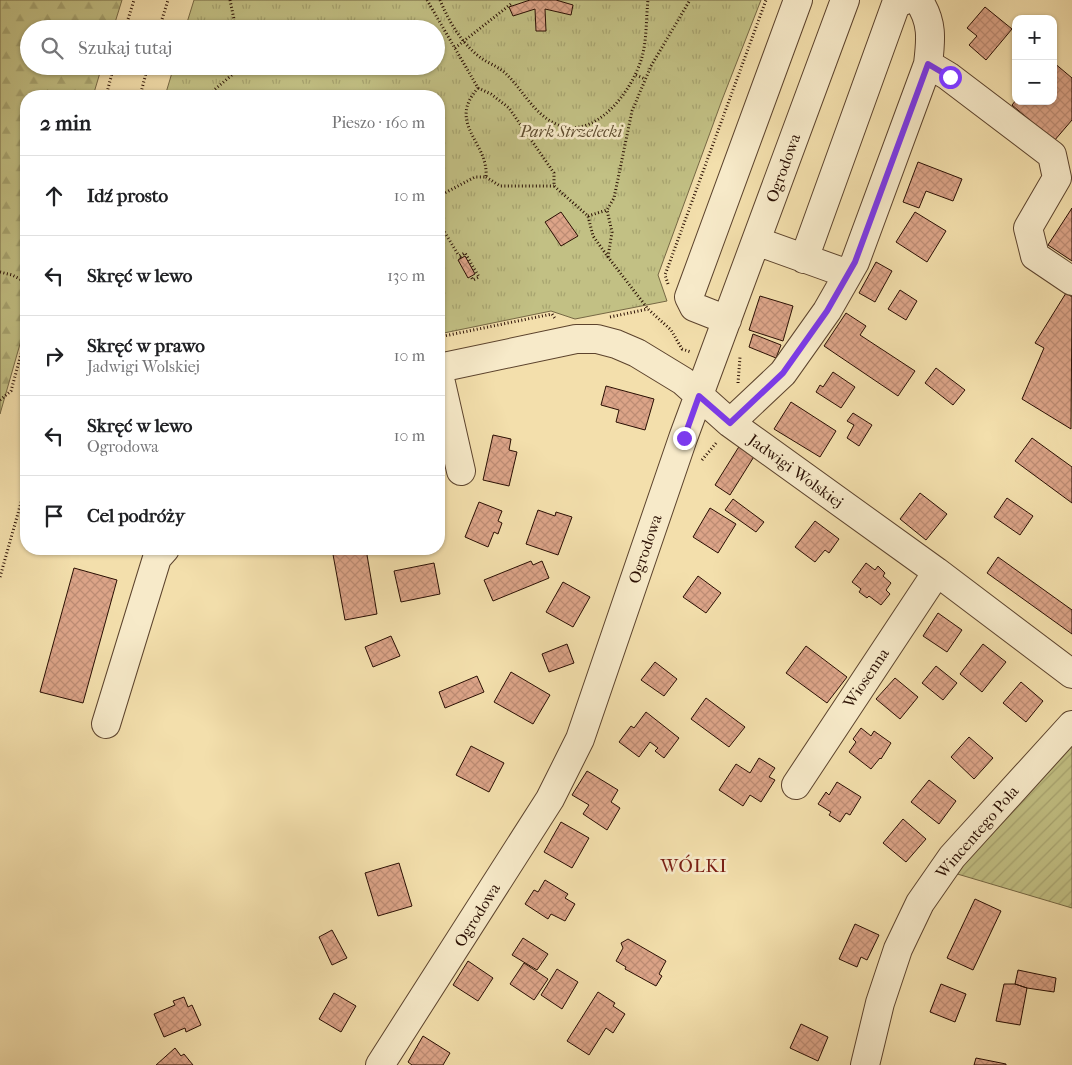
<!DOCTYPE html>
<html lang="pl">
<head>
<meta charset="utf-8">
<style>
	:root { --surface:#fff; --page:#f2f2f2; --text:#202124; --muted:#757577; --line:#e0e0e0 }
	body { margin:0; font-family:"IM FELL French Canon",serif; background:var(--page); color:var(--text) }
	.controls { position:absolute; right:15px; top:15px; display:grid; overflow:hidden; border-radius:10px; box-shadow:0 1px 4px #0004 }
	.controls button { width:45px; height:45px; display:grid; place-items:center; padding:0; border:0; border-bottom:1px solid var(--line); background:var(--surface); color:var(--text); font:25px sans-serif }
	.stop { position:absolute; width:15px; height:15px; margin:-11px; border:4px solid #7c3aed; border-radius:50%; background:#fff }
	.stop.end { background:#7c3aed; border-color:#fff; box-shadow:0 1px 5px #0008 }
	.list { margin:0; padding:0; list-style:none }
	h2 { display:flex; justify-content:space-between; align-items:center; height:65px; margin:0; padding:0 20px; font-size:21px }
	h2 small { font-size:16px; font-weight:400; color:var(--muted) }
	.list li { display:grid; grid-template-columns:32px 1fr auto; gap:15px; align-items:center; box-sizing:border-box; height:80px; padding:0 20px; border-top:1px solid var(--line) }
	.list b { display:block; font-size:19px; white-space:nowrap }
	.list p { margin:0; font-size:16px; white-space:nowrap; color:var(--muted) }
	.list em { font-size:16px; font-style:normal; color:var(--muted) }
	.icon { flex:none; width:28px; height:28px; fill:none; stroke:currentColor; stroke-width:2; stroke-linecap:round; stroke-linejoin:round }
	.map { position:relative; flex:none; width:1072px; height:1065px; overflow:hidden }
	.search { position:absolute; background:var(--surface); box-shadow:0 1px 4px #0004; left:20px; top:20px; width:425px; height:55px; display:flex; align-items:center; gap:12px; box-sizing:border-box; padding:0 18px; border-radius:28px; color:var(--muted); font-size:19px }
	.panel { position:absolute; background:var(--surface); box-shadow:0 1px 4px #0004; left:20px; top:90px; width:425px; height:465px; border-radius:20px }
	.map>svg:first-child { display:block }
	.forest { fill:url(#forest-firs); stroke:#766844 }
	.park { fill:url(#park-tufts); stroke:#766844 }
	.garden { fill:url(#garden-furrows); stroke:#766844 }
	.building { fill:url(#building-cross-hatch); stroke:#2a0f03 }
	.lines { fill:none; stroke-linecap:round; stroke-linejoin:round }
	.minor-casing { stroke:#5c432d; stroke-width:30 }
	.path { stroke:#2a0f03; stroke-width:3; stroke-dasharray:1 2.5; stroke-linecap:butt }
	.minor { stroke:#f7eac9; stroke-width:28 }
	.route { stroke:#7c3aed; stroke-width:6 }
	.labels { text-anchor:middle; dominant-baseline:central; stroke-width:5; stroke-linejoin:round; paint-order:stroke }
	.park-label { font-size:16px; font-style:italic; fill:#5f4d30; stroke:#f7eac9 }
	.street-label { font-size:16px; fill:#2a0f03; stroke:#f7eac9 }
	.neighbourhood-label { font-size:18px; letter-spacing:1px; fill:#7a1f14; stroke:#f7eac9 }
</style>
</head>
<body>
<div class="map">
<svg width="1072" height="1065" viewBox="0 0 1072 1065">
	<defs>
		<pattern id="forest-firs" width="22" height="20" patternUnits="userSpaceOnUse" patternTransform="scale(1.25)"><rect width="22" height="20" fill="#c2c084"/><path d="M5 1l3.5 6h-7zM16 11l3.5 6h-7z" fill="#a7a470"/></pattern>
		<pattern id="park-tufts" width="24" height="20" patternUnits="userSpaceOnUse" patternTransform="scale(1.25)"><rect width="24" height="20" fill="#c2c084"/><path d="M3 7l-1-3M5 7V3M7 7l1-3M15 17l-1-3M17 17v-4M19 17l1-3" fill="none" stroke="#a7a470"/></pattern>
		<pattern id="garden-furrows" width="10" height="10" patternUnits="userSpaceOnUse" patternTransform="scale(1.25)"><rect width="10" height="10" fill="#c2c084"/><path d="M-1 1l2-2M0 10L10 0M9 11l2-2" fill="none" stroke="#a7a470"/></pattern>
		<pattern id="building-cross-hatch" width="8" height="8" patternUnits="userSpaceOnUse" patternTransform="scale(1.25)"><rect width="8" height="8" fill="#dca488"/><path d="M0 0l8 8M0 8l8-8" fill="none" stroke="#bd8c74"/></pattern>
	</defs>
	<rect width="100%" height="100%" fill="#f3dfac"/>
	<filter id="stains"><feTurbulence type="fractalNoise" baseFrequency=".004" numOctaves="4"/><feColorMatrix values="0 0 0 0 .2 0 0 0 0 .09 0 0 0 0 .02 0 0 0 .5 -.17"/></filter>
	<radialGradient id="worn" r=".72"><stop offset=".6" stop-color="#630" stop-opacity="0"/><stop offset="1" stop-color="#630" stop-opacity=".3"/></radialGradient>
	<path class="forest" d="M0 0H122L113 29H29V66H102L93 96H26V323L0 414Z"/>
	<path class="park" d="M194 0H761L722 100 658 275 667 301 575 319 551 311 439 334V96H165L174 66H436V29H185Z"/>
	<path class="garden" d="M1072 746V908L954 873 1071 747Z"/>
	<path class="building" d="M530 0H556L573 5 571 15 545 9 546 31H536L535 9 513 16 509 7Z
		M985 7 1012 29 986 60 969 45 977 36 967 28Z
		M1053 62 1072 78V120L1054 141 1012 105 1016 100 1053 101Z
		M918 162 962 179 953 201 926 191 919 208 903 202Z
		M1072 208V261L1048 245Z
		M561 212 578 236 561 246 545 222Z
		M915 212 946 231 927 262 896 242Z
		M465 256 475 274 468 278 458 260Z
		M876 262 892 271 875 302 859 293Z
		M900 290 917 301 906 320 888 309Z
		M1066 293 1072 297 1071 429 1022 399 1044 348 1035 343Z
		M760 296 793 306 783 341 749 330Z
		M846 313 866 326 860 335 915 371 898 396 824 346Z
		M753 334 781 345 776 358 749 347Z
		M936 368 965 390 953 405 925 383Z
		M833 372 855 387 841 408 816 392 820 385 823 387Z
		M606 386 654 399 645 430 616 422 619 410 601 405Z
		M791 402 836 431 820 457 774 429Z
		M853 413 872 425 859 446 847 438 854 425 847 421Z
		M493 435 511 439 509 450 517 452 509 486 483 480Z
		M1032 438 1072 467V503L1015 461Z
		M740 445 755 455 730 495 715 485Z
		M920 493 947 514 926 540 900 519Z
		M1007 498 1033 516 1020 535 994 517Z
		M733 499 764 522 756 532 725 510Z
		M479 502 502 511 498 521 502 523 498 534 494 532 488 547 465 537Z
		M710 508 736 524 718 553 693 537Z
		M538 510 555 516 556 512 572 517 558 555 526 544Z
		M815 521 839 539 829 553 825 550 815 562 795 547Z
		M332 549H366L377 614 345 620Z
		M998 557 1072 610V634L987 573Z
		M531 561 533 565 542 561 549 578 493 601 484 580Z
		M434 563 440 594 401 602 394 571Z
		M866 563 875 570 878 566 885 573 883 576 891 583 886 590 890 594 881 605 869 596 867 598 859 592 861 589 852 582Z
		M74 568 117 580 83 703 40 692Z
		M698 576 721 593 706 613 683 597Z
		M563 582 590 597 573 627 546 612Z
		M938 613 962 630 947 652 923 636Z
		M391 636 400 656 373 667 365 647Z
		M567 644 574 663 549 672 542 654Z
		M983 644 1006 662 982 692 960 674Z
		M806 646 847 677 827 703 786 673Z
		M655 662 677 679 664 696 641 680Z
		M936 666 957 683 943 700 922 683Z
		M511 672 550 695 533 724 494 702Z
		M477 676 484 692 445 708 439 692Z
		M895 678 918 697 900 719 876 699Z
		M1021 682 1043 701 1026 722 1003 703Z
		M706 698 745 727 729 747 691 719Z
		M646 712 679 738 664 758 655 751 658 748 650 742 639 757 619 742 631 726 634 728Z
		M861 728 871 736 874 731 891 743 881 759 880 758 871 769 849 752 856 742 853 739Z
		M969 737 993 758 974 779 951 757Z
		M471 746 504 763 489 792 456 775Z
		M759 758 775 768 769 777 775 780 761 802 750 795 743 806 719 790 736 764 750 773Z
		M587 771 618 790 611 802 620 808 607 830 583 814 589 805 572 795Z
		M929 780 956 801 939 824 911 802Z
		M837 782 861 797 850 815 846 813 840 822 829 815 831 812 818 804 826 792 829 795Z
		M903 819 926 839 906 862 883 843Z
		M561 822 589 838 572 868 544 852Z
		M399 863 412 906 378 916 365 873Z
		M545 880 568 894 565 898 575 904 565 921 551 914 548 919 525 904 534 890 538 892Z
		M975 899 1001 911 973 970 947 958Z
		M855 924 879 935 867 960 861 957 857 967 839 959Z
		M332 930 347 958 332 965 319 937Z
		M523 938 548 954 537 970 512 955Z
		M628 939 666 961 659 974 662 976 656 986 625 969 626 967 616 961 623 948 621 943Z
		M468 961 493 978 478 1001 453 985Z
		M524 963 548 979 534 1000 510 984Z
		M557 969 578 982 562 1009 541 995Z
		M1018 970 1056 978 1054 992 1027 988 1015 984Z
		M941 984 966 994 955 1022 930 1012Z
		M1004 984H1015L1027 988 1020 1025 996 1021Z
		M598 992 615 1003 613 1006 625 1014 613 1033 606 1028 589 1055 567 1041Z
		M334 993 356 1006 341 1032 319 1019Z
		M184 997 188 1007 192 1005 201 1025 186 1032 185 1028 164 1037 154 1014 175 1005 173 1001Z
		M801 1024 828 1037 818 1061 790 1048Z
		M423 1036 450 1053 443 1065H412L408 1062Z
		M175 1048 181 1056 184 1054 193 1065H156Z
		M976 1058 1006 1064V1065H974Z"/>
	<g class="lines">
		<defs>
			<path id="minor" d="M928 64 948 76 1052 155 1057 178 1028 228 1035 256 1072 281
				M756 241 848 274
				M804 259 896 4 905 0
				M727 320 694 307 689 297 798 0
				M439 368 576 339H597L616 344 637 353 683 381 730 423 937 572 1072 674
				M439 374 461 471
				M730 423 783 373 827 311 855 262 928 64C931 40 933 21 918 0
				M106 724 157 558 165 549
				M796 785 937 572
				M380 1065 550 799 580 739 683 438 845 0
				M865 1065 880 1003 898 949 920 903 952 857 1072 725"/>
		</defs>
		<use href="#minor" class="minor-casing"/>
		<path class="path" d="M230 0 236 29
			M427 0 478 88C446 124 489 142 486 177H475L439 196
			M440 0C449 22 462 44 481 58 488 63 497 66 504 72 522 88 532 112 554 123 594 144 633 90 642 57 647 39 646 18 648 0
			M125 29 134 0
			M159 29 168 0
			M455 48 511 4
			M636 75 645 79
			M478 88 491 94 509 108 554 173V186L588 216 593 236 608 257 648 309 671 330 682 349 691 352
			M106 96 114 66
			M140 96 148 66
			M207 96 233 74 237 66
			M486 177 500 186H554
			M588 216 607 210
			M439 223 459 256
			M608 257 612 232 607 210 614 198 632 111 651 66 690 0
			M461 258 459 256 465 253 479 277 473 280 471 277
			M0 272 12 275 26 282
			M668 284 665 275 766 0
			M610 317 648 309
			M439 337 552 314 556 320
			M738 383 740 357
			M0 400 11 391 26 336
			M702 460 717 442
			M0 577 26 485"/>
		<use href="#minor" class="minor"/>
	</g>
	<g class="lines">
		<path class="route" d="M684 438 699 396 730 423 783 373 827 311 855 262 928 64 950 77"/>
	</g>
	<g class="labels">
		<g class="park-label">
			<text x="571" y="131">Park Strzelecki</text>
		</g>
		<g class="street-label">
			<text transform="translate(783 168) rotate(-70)">Ogrodowa</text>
			<text transform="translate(796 471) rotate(36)">Jadwigi Wolskiej</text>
			<text transform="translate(645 549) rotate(-71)">Ogrodowa</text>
			<text transform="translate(866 678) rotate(-56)">Wiosenna</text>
			<text transform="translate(977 832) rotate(-49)">Wincentego Pola</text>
			<text transform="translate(477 915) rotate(-58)">Ogrodowa</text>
		</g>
		<g class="neighbourhood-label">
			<text x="694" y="866">WÓLKI</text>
		</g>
	</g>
	<rect width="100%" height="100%" filter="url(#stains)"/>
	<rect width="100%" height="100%" fill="url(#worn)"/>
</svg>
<div class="controls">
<button>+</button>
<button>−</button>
</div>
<div class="stop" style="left:950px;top:77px"></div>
<div class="stop end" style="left:684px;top:438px"></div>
<div class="search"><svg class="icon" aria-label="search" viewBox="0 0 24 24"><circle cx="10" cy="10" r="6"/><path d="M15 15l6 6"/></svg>Szukaj tutaj</div>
<section class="panel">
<h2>2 min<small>Pieszo · 160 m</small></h2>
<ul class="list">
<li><svg class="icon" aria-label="ahead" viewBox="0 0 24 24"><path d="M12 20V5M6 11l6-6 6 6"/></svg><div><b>Idź prosto</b></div><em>10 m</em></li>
<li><svg class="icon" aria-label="left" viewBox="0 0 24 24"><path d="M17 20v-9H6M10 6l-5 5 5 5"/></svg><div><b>Skręć w lewo</b></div><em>130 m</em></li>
<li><svg class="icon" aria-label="right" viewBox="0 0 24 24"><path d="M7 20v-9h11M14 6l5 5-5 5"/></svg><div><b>Skręć w prawo</b><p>Jadwigi Wolskiej</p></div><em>10 m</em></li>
<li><svg class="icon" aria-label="left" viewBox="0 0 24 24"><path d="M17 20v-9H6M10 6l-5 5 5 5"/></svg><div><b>Skręć w lewo</b><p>Ogrodowa</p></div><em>10 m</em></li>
<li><svg class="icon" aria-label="arrive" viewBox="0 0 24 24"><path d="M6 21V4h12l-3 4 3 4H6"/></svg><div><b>Cel podróży</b></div></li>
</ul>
</section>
</div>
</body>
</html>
